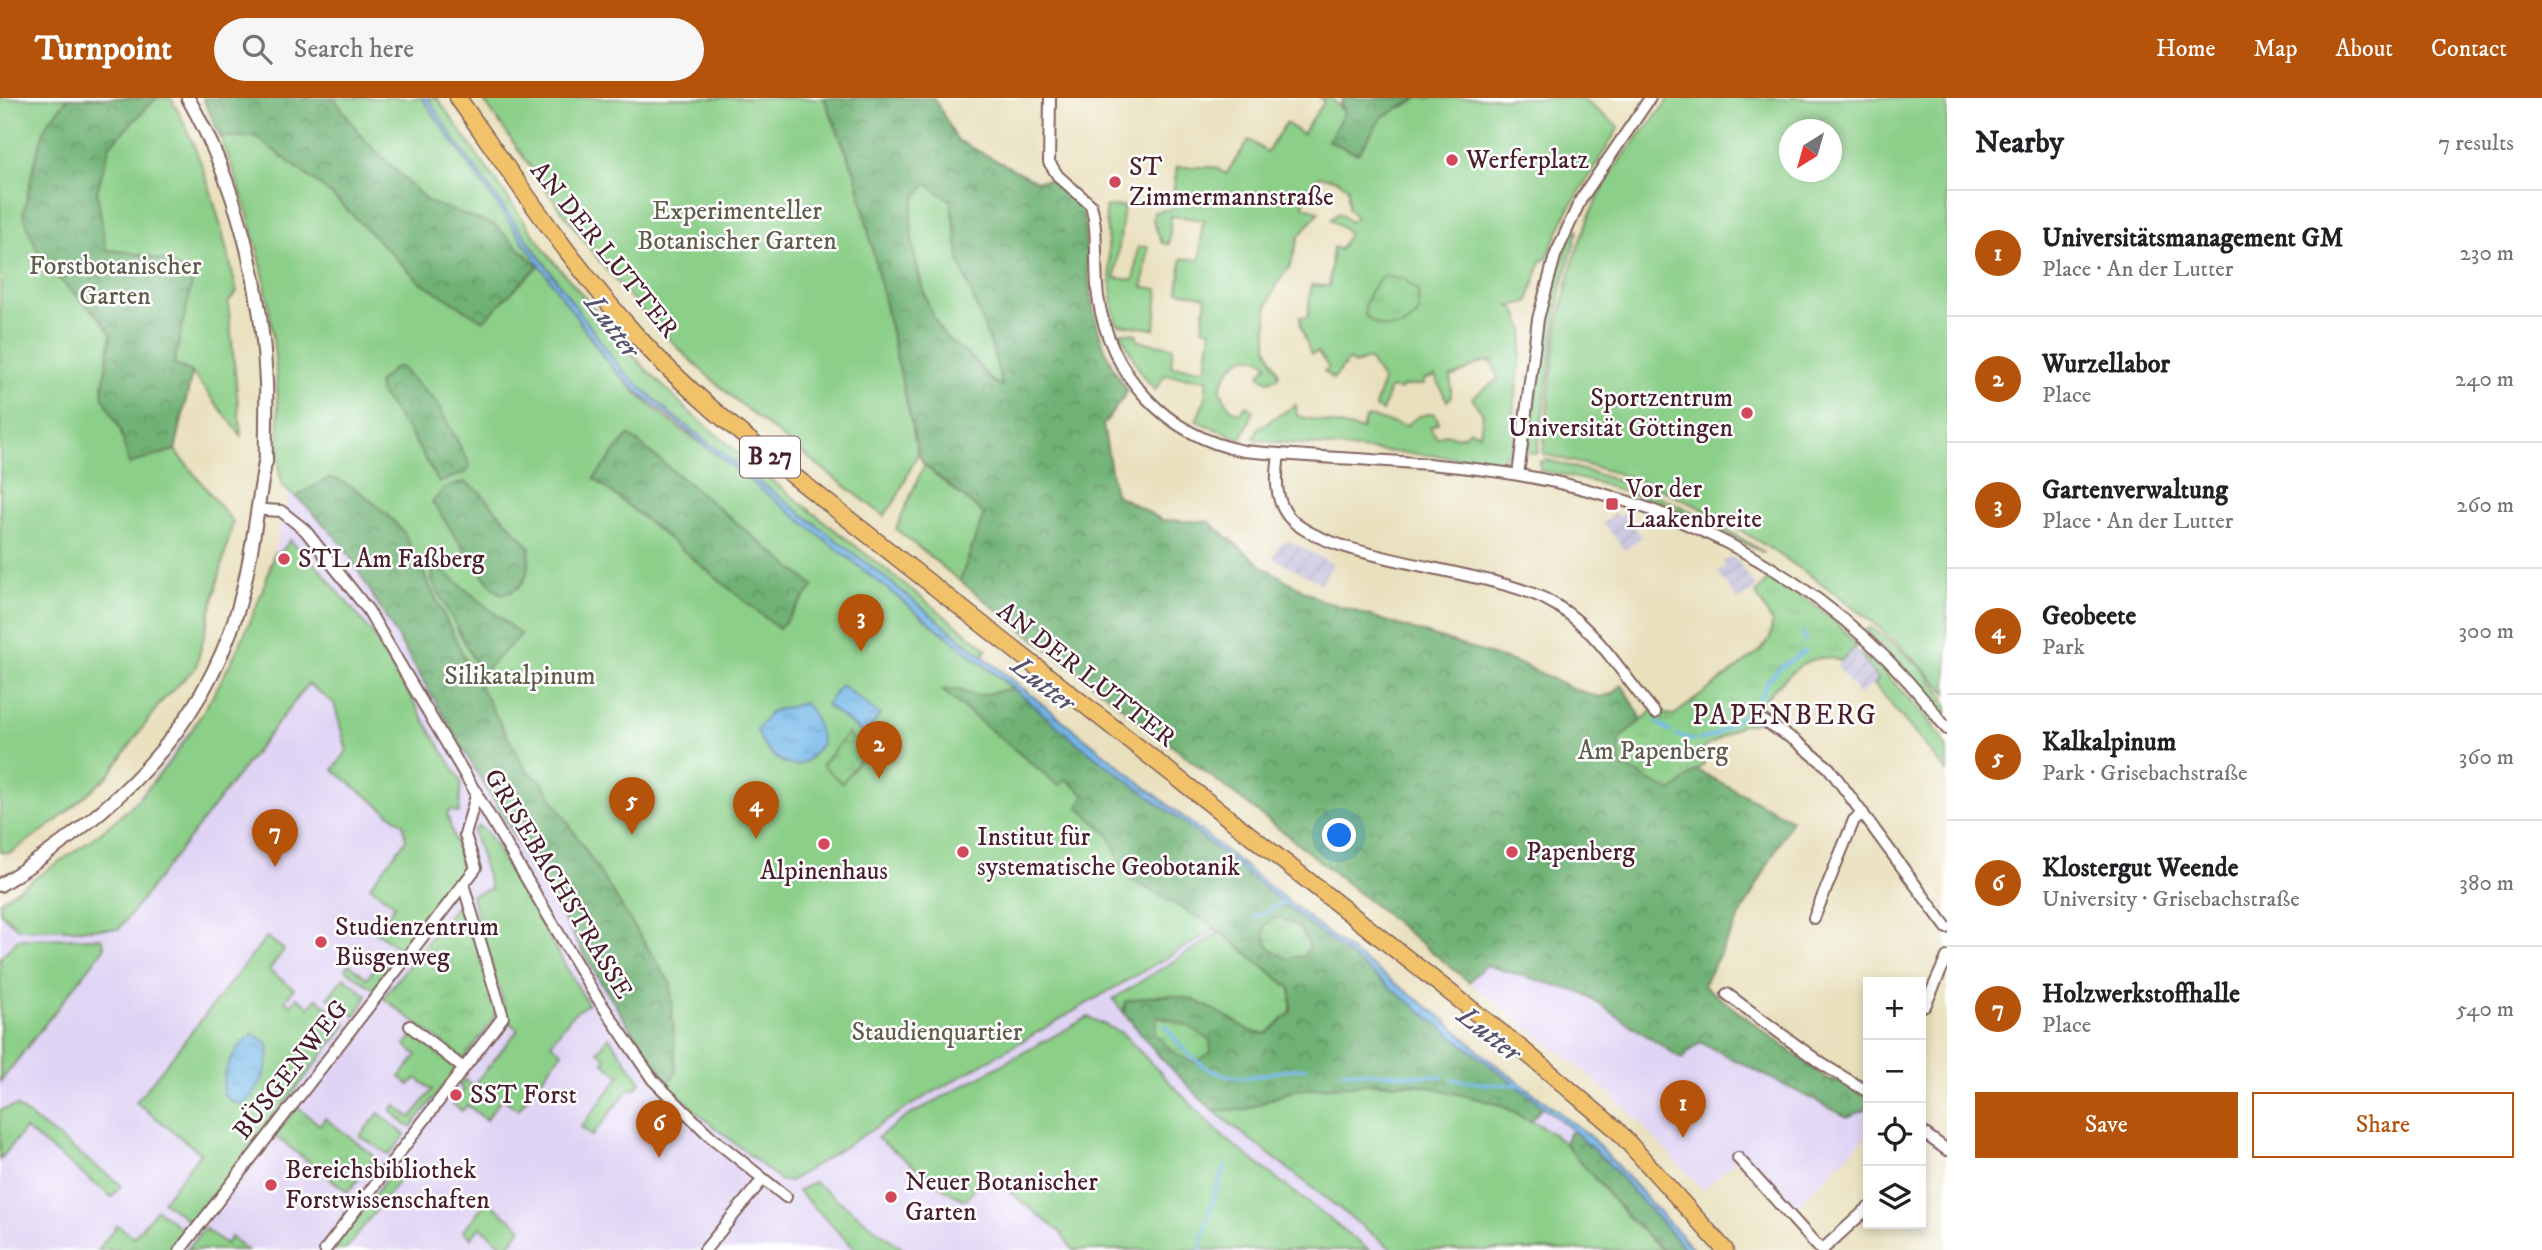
<!DOCTYPE html>
<html lang="en">
<head>
<meta charset="utf-8">
<style>
	:root { --surface:#fff; --page:#f6f6f6; --text:#202124; --muted:#757577; --line:#e0e0e0; --accent:#b45309 }
	body { margin:0; font-family:"IM FELL DW Pica",serif; background:var(--page); color:var(--text) }
	.controls { position:absolute; right:21px; bottom:21px; display:grid; overflow:hidden; border-radius:0px; box-shadow:0 4px 10px #0003 }
	.controls button { width:63px; height:63px; display:grid; place-items:center; padding:0; border:0; border-bottom:2px solid var(--line); background:var(--surface); color:var(--text); font:35px sans-serif }
	.compass { position:absolute; left:1779px; top:21px; width:63px; height:63px; border-radius:50%; background:var(--surface); box-shadow:0 4px 10px #0003; rotate:217deg }
	.you { position:absolute; left:1340px; top:738px; width:24px; height:24px; margin:-18px; border:5px solid #fff; border-radius:50%; background:#1a73e8; box-shadow:0 0 0 10px #1a73e833 }
	.badge { display:grid; place-items:center; width:46px; height:46px; border-radius:50%; background:var(--accent); color:#fff; font-size:23px; font-weight:700 }
	.pin { position:absolute; translate:-50% -58px; filter:drop-shadow(0 2px 4px #0008) }
	.pin::after { content:''; position:absolute; top:37px; width:24px; height:21px; background:inherit; clip-path:polygon(0 0,100% 0,50% 100%) }
	.list { margin:0; padding:0; list-style:none }
	h2 { display:flex; justify-content:space-between; align-items:center; height:91px; margin:0; padding:0 28px; font-size:30px }
	h2 small { font-size:23px; font-weight:400; color:var(--muted) }
	.list li { display:grid; grid-template-columns:46px 1fr auto; gap:21px; align-items:center; box-sizing:border-box; height:126px; padding:0 28px; border-top:2px solid var(--line) }
	.list b { display:block; font-size:26px; white-space:nowrap }
	.list p { margin:0; font-size:23px; white-space:nowrap; color:var(--muted) }
	.list em { font-size:23px; font-style:normal; color:var(--muted) }
	.actions { display:flex; gap:14px; padding:21px 28px }
	.actions a { flex:1; padding:16px 0; border:2px solid var(--accent); border-radius:0px; text-align:center; font-size:24px; color:var(--accent) }
	.actions .main { background:var(--accent); color:#fff }
	.icon { flex:none; width:38px; height:38px; fill:none; stroke:currentColor; stroke-width:2; stroke-linecap:round; stroke-linejoin:round }
	.map { position:relative; flex:none; width:1947px; height:1152px; overflow:hidden }
	header { display:flex; align-items:center; gap:42px; box-sizing:border-box; height:98px; padding:0 35px; background:var(--accent); color:#fff }
	header strong { font-size:33px }
	nav { display:flex; gap:38px; margin-inline-start:auto; font-size:24px }
	.search { width:490px; height:63px; background:var(--page); display:flex; align-items:center; gap:18px; box-sizing:border-box; padding:0 24px; border-radius:38px; color:var(--muted); font-size:26px }
	main { display:flex }
	aside { flex:1; background:var(--surface) }
	.map>svg:first-child { display:block }
	.built { fill:#e0d4f4 }
	.industrial { fill:url(#industrial-furrows) }
	.green { fill:#8bcf88; stroke:#6a775a; stroke-width:2; fill-rule:evenodd }
	.forest { fill:url(#forest-crowns); stroke:#5d6850; stroke-width:2; fill-rule:evenodd }
	.wetland { fill:url(#wetland-marsh); stroke:#6a775a; stroke-width:2 }
	.park { fill:url(#park-tufts); stroke:#6a775a; stroke-width:2 }
	.water { fill:url(#water-ripples); stroke:#5e6b8a; stroke-width:2 }
	.lines { fill:none; stroke-linecap:round; stroke-linejoin:round }
	.stream { stroke:#71b7e8; stroke-width:3.5 }
	.minor-casing { stroke:#82635e; stroke-width:14 }
	.tertiary-casing { stroke:#82635e; stroke-width:16 }
	.primary-casing { stroke:#82635e; stroke-width:19 }
	.minor { stroke:#fff; stroke-width:10 }
	.tertiary { stroke:#fff; stroke-width:12 }
	.primary { stroke:#f2c26a; stroke-width:16 }
	.poi-dot { fill:#d1495b; stroke:#fff; stroke-width:2.5 }
	.labels { text-anchor:middle; dominant-baseline:central; stroke-width:5; stroke-linejoin:round; paint-order:stroke }
	.shield { fill:#fff; stroke:#80626b; stroke-width:2 }
	.shield-label { font-size:24px; font-weight:bold; fill:#4a1f2b }
	.poi-label { font-size:26px; fill:#4a1f2b; stroke:#fff; text-anchor:start }
	.park-label { font-size:26px; fill:#615d4c; stroke:#fff }
	.street-label { font-size:26px; fill:#4a1f2b; stroke:#fff }
	.water-label { font-size:28px; font-style:italic; fill:#58546d; stroke:#fff }
	.neighbourhood-label { font-size:28px; letter-spacing:2px; fill:#4a1f2b; stroke:#fff }
</style>
</head>
<body>
<header>
<strong>Turnpoint</strong>
<div class="search"><svg class="icon" aria-label="search" viewBox="0 0 24 24"><circle cx="10" cy="10" r="6"/><path d="M15 15l6 6"/></svg>Search here</div>
<nav><a>Home</a><a>Map</a><a>About</a><a>Contact</a></nav>
</header>
<main>
<div class="map">
<svg width="1947" height="1152" viewBox="0 0 1947 1152">
	<defs>
		<pattern id="industrial-furrows" width="10" height="10" patternUnits="userSpaceOnUse" patternTransform="scale(1.75)"><rect width="10" height="10" fill="#c4c0db"/><path d="M-1 1l2-2M0 10L10 0M9 11l2-2" fill="none" stroke="#aaa5bc"/></pattern>
		<pattern id="forest-crowns" width="20" height="18" patternUnits="userSpaceOnUse" patternTransform="scale(1.75)"><rect width="20" height="18" fill="#70b274"/><path d="M2 6a3 3 0 1 1 6 0M12 15a3 3 0 1 1 6 0" fill="none" stroke="#5e905f"/></pattern>
		<pattern id="wetland-marsh" width="20" height="14" patternUnits="userSpaceOnUse" patternTransform="scale(1.75)"><rect width="20" height="14" fill="#8bcf88"/><path d="M1 5h8M5 5V1M11 12h8M15 12V8" fill="none" stroke="#79b176"/></pattern>
		<pattern id="park-tufts" width="24" height="20" patternUnits="userSpaceOnUse" patternTransform="scale(1.75)"><rect width="24" height="20" fill="#8bcf88"/><path d="M3 7l-1-3M5 7V3M7 7l1-3M15 17l-1-3M17 17v-4M19 17l1-3" fill="none" stroke="#79b176"/></pattern>
		<pattern id="water-ripples" width="26" height="14" patternUnits="userSpaceOnUse" patternTransform="scale(1.75)"><rect width="26" height="14" fill="#71b7e8"/><path d="M2 4q2-2 4 0t4 0M15 11q2-2 4 0t4 0" fill="none" stroke="#5f94bc"/></pattern>
	</defs>
	<rect width="100%" height="100%" fill="#fff"/>
	<filter id="ink" filterUnits="userSpaceOnUse"><feTurbulence type="fractalNoise" baseFrequency=".0143" numOctaves="2"/><feDisplacementMap in="SourceGraphic" scale="14" xChannelSelector="R" yChannelSelector="G"/><feConvolveMatrix kernelMatrix="1 2 1 2 8 2 1 2 1" color-interpolation-filters="sRGB"/></filter>
	<filter id="wash" filterUnits="userSpaceOnUse"><feTurbulence type="fractalNoise" baseFrequency=".00686" numOctaves="4" result="noise"/><feDisplacementMap in="SourceGraphic" scale="28" xChannelSelector="R" yChannelSelector="G"/><feGaussianBlur stdDeviation="1.57" result="paint"/><feColorMatrix in="noise" values="0 0 0 0 0 0 0 0 0 0 0 0 0 0 0 0 0 1.4 0 .05"/><feComposite in="paint" operator="in"/></filter>
	<g filter="url(#wash)">
		<rect width="100%" height="100%" fill="#e9e0bd"/>
		<path class="built" d="M283 389 321 421 343 447 605 891 663 982 699 1016 781 1083H790L950 982 1273 798 1581 1039 1686 1152H0V803L76 753 120 718 151 684 208 606 251 528 265 491 289 398Z
			M1485 867 1582 895 1682 961 1700 944 1847 1018 1868 1011V1036L1793 1112 1742 1057 1703 1092 1627 1011 1590 978 1469 884Z"/>
		<path class="industrial" d="M1615 415 1618 419 1624 415 1642 439 1625 452 1603 425Z
			M1289 443 1333 466 1321 485 1273 460 1280 446Z
			M1730 459 1737 462 1757 490 1738 502 1718 475 1726 469 1723 464Z
			M1856 549 1878 582 1859 597 1837 568Z"/>
		<path class="green" d="M0 0H171C207 65 220 123 237 194L228 204 241 337 192 275 175 352 233 424 196 569 161 604 109 677 54 725 10 755 0 754Z
			M203 0H437L549 158 642 267 686 311 770 381 987 551 982 558 672 317 620 271 543 163C565 200 586 239 615 272 649 313 698 343 741 374L1273 798 908 1009 790 1083H781L699 1016 663 982 605 891 343 447 321 421 283 389 279 373C280 229 264 131 203 0Z
			M482 0H824L856 77 918 355 895 403 884 418C810 360 733 306 667 239 596 168 540 82 482 0Z
			M1320 0H1331L1344 14 1382 19 1419 0H1581L1619 29 1567 114 1547 160 1541 163 1528 204 1510 208 1516 212 1524 232 1513 319 1516 327 1513 351 1498 363 1256 342 1254 339 1258 330 1296 307 1297 318 1362 332 1365 321 1369 319 1405 328 1419 318 1434 315 1439 324 1430 329 1437 340 1445 336C1456 339 1462 341 1470 332L1480 336 1483 316 1472 300 1498 281 1492 263C1473 263 1468 276 1451 278V299L1447 303 1435 278 1424 282V286L1401 289V292L1390 290 1382 313 1375 309 1383 283 1369 261 1354 266 1349 262 1333 281 1324 273 1329 270 1318 254 1311 256 1301 229 1300 219H1308L1311 187 1329 188 1333 149 1340 152 1349 135 1331 121 1339 115 1350 124 1356 120 1348 110V90L1338 82 1319 78C1311 86 1305 96 1303 108L1319 114 1299 138 1290 168 1276 187 1267 208V249L1279 276 1277 280 1268 283 1259 277 1268 266C1244 247 1227 269 1220 292L1230 310 1240 316 1246 307 1254 313 1241 341 1196 323 1205 302 1207 282 1165 277 1155 292 1142 277 1120 234 1136 236 1138 243 1173 249 1171 268 1206 271 1211 232 1202 230 1206 199 1178 193 1182 160 1200 162 1202 127 1206 122 1171 118 1169 146 1162 145 1153 123 1154 114 1171 111 1177 69H1215L1226 76 1249 42 1267 54 1286 25 1302 36 1324 4Z
			M1670 0H1947V595C1879 518 1755 433 1661 391 1623 375 1582 366 1543 356 1552 265 1560 167 1605 86 1622 55 1649 28 1670 0ZM1790 32H1832V74H1790Z
			M926 85 951 103 960 165 993 252 1002 288C987 283 982 268 971 259 959 250 946 244 939 230 924 201 903 134 914 103 916 97 922 91 926 85Z
			M1124 108 1115 180 1134 182 1138 149H1148L1143 189 1158 191 1155 231 1117 226 1113 211 1105 109Z
			M1574 130 1578 132 1561 191 1537 356 1528 354C1539 278 1545 203 1574 130Z
			M1547 362C1631 384 1692 408 1765 455L1671 409 1598 385 1540 372V364Z
			M924 367 984 416 960 483 896 431Z
			M290 442 319 470 372 535 461 683 459 715 451 712 447 716 463 772 457 785 404 854 375 833 395 807 370 788 406 742 403 726 333 672 347 653 334 605 308 586 119 831H19L0 814V803C40 776 82 751 118 720 185 662 252 539 274 455L282 453Z
			M1870 529C1893 546 1947 584 1947 614L1944 616 1912 578 1866 532Z
			M1860 555C1880 568 1943 631 1947 652 1947 659 1947 667 1947 674L1874 586 1878 582Z
			M478 728 486 733 588 906 573 916 551 945 562 954 518 1012 502 1000 486 1022 467 1007 462 1013 453 1006 464 992 459 988 464 981 473 988 518 932 509 924 471 797 491 791 473 733Z
			M1220 834 1291 891V914L1267 936H1253L1192 901 1125 904 1124 915 1113 901Z
			M267 839 284 852 269 872 294 891 285 903 291 907 297 899 309 909 317 900 347 926 191 1124 163 1103 200 1055 136 1004Z
			M101 840 105 849 0 984V860L18 841Z
			M389 853 400 861 375 892 345 871 349 866 367 880Z
			M344 879 367 898 355 918 328 899Z
			M1088 919 1122 935 1222 1038 1369 1152H1073L1060 1134 986 1075 966 1102 950 1095 877 1040 908 1018Z
			M413 937 453 968 455 973 412 1028 406 1027 391 1012 395 1007 411 1020 432 992 416 980 410 987 400 979 417 957 405 947Z
			M609 939 641 984 635 991H629L592 1038 581 1029 620 978 603 964 606 960 598 953Z
			M1380 985C1444 986 1515 1003 1565 1046 1601 1077 1626 1121 1663 1152H1393L1212 1012H1244L1294 992Z
			M16 1008 121 1087 112 1099 25 1031 0 1062V1012Z
			M379 1015 405 1037 389 1057 360 1038Z
			M396 1074 402 1079 345 1152H332L391 1075Z
			M814 1084 904 1152H856L798 1093Z
			M487 1103 522 1130 506 1150 480 1129 471 1140 463 1133Z
			M157 1111 183 1132 184 1135 171 1152H98L117 1127 134 1139Z
			M204 1130 226 1146 231 1139 247 1152H187Z"/>
		<path class="forest" d="M68 0H157L110 47 97 93 106 152C127 153 185 162 192 185L174 266 192 274 175 352 129 366 120 331 102 297 111 236 99 219 42 165 23 116 37 55 46 27Z
			M203 0H334L363 40 428 104 495 127 538 168 483 223 419 183 331 96 256 39H221Z
			M824 0H934L957 42 1036 83 1049 82 1083 109C1087 171 1089 242 1128 293L1103 327 1115 396 1162 422 1209 424 1265 470 1321 502 1523 567 1574 591 1599 599 1612 596 1622 587 1642 621 1619 642 1671 693 1697 672 1792 722 1703 887 1826 980 1846 985 1868 1001V1011L1847 1019 1700 944 1682 961 1582 895 1485 867 1469 884 1297 745 960 483 984 416 924 367 918 355 856 77ZM927 86 951 103 960 165 993 252 1002 288C989 284 983 272 974 263 964 252 951 246 942 234 924 210 904 131 914 103 916 97 922 91 927 86Z
			M1344 0H1419L1382 19 1358 56 1328 43 1344 15 1340 6Z
			M395 269H400L437 305 470 367 466 374 439 385 411 337 380 295 378 285Z
			M629 337 814 488 779 531 594 380Z
			M329 380C350 381 391 418 404 435L466 563 526 672 542 684 671 886 676 975 667 985 605 891 343 447 297 398Z
			M464 384 478 392 530 449C529 471 528 492 502 496 484 487 448 425 432 404L446 389Z
			M433 471H441L521 537 481 576 432 482Z
			M1013 590 1076 644 1183 724 1309 826 1543 1008 1530 1024 1502 1007 1417 986 1380 985 1294 992 1244 1012H1212L1160 959 1124 915 1125 904C1175 890 1189 898 1233 922 1245 929 1252 936 1267 936L1291 914V891L1211 826 1126 779 1109 737 1078 709 1085 697 1066 681 1059 688 942 592 955 591 977 598Z
			M1574 1034 1608 1065 1686 1152H1663L1628 1119 1565 1046 1569 1035Z"/>
		<path class="wetland" d="M848 635 859 649 861 660 842 685 822 667Z
			M1277 820C1294 823 1305 832 1309 849L1303 858 1288 860C1272 855 1262 845 1265 827Z
			M1157 918 1186 927 1210 942 1211 954 1195 965 1177 957 1155 936Z"/>
		<path class="park" d="M1384 178 1404 181 1418 193 1419 214C1406 234 1381 235 1365 217 1363 203 1373 186 1384 178Z
			M1770 479C1800 498 1837 517 1856 549L1840 563C1807 549 1782 584 1761 605L1762 615 1754 625 1742 626 1704 650V666L1671 694 1621 667 1619 642 1658 608 1665 616 1674 617 1760 553 1770 540 1772 524 1756 495Z
			M458 805 464 809 496 911 493 922 464 961 383 900Z
			M297 1009 320 1027 325 1020 373 1057 374 1061 348 1094 275 1038Z"/>
		<path class="water" d="M422 0H428L457 45 621 271 672 317 868 466 1344 848 1444 921 1487 960 1589 1037 1694 1152H1686L1608 1065 1569 1029 1309 826 1183 724 1076 644 1013 590 644 299 616 273 600 253Z
			M841 587 880 617 865 637 826 607Z
			M804 605C815 613 819 632 822 645 816 653 807 666 796 667 779 669 759 645 757 631L772 613Z
			M253 936 268 945C271 966 261 992 244 1006L234 1005 224 997C220 974 234 950 253 936Z"/>
		<g class="lines">
			<path class="stream" d="M1803 534 1805 544
				M1759 601 1768 582 1780 570 1805 553
				M1657 624 1670 634
				M1677 637 1693 642
				M1699 642 1715 637 1745 616
				M1255 819 1285 803
				M1165 927C1184 956 1209 981 1246 979 1267 978 1285 970 1306 970
				M1342 973 1442 979
				M1453 981 1486 986 1522 987
				M1200 1152 1216 1091 1226 1068"/>
		</g>
	</g>
	<g filter="url(#ink)">
		<g class="lines">
			<defs>
				<path id="minor" d="M1050 0 1049 64 1058 78 1091 107C1099 135 1094 169 1098 199 1110 277 1166 338 1244 353 1335 362 1429 362 1519 377 1690 406 1843 490 1947 631
					M1279 357C1276 377 1274 400 1288 418 1324 462 1485 471 1545 501 1594 525 1621 576 1655 615
					M1518 377 1538 221 1555 158 1581 101 1650 0
					M265 412 281 413 305 432 368 512 592 892 653 982 710 1038 786 1099
					M1757 619 1796 643 1829 670 1947 830
					M1814 820 1854 722 1863 715
					M1727 896 1822 966 1868 994
					M1925 908 1947 859
					M410 928 463 970
					M1921 1033 1947 1052
					M1738 1060 1821 1152
					M180 1152 476 770 465 737 477 694
					M325 1152 503 919 463 786
					M705 1152 763 1081
					M1822 1152 1868 1110"/>
				<path id="tertiary" d="M188 0C236 85 262 186 266 284 267 310 265 337 266 364
					M0 787C108 719 200 638 238 511 252 462 257 409 266 359"/>
				<path id="primary" d="M458 0C515 81 570 164 637 238 684 290 740 335 795 379L1522 951 1616 1031 1725 1152"/>
			</defs>
			<use href="#minor" class="minor-casing"/>
			<use href="#tertiary" class="tertiary-casing"/>
			<use href="#primary" class="primary-casing"/>
			<use href="#minor" class="minor"/>
			<use href="#tertiary" class="tertiary"/>
			<use href="#primary" class="primary"/>
		</g>
	</g>
	<g class="poi-dot">
		<circle cx="1452" cy="62" r="7"/>
		<circle cx="1115" cy="84" r="7"/>
		<circle cx="1747" cy="315" r="7"/>
		<rect x="1605" y="399" width="14" height="14" rx="3.5"/>
		<circle cx="284" cy="461" r="7"/>
		<circle cx="824" cy="746" r="7"/>
		<circle cx="963" cy="754" r="7"/>
		<circle cx="1512" cy="754" r="7"/>
		<circle cx="321" cy="844" r="7"/>
		<circle cx="456" cy="997" r="7"/>
		<circle cx="271" cy="1087" r="7"/>
		<circle cx="891" cy="1099" r="7"/>
	</g>
	<g class="labels">
		<rect class="shield" x="740" y="338.5" width="60" height="41" rx="5"/>
		<g class="shield-label">
			<text x="770" y="359">B 27</text>
		</g>
		<g class="poi-label">
			<text x="1466" y="62">Werferplatz</text>
			<text x="1129" y="69">ST<tspan x="1129" dy="30">Zimmermannstraße</tspan></text>
			<text x="1733" y="300" text-anchor="end">Sportzentrum<tspan x="1733" dy="30">Universität Göttingen</tspan></text>
			<text x="1626" y="391">Vor der<tspan x="1626" dy="30">Laakenbreite</tspan></text>
			<text x="298" y="461">STL Am Faßberg</text>
			<text x="977" y="739">Institut für<tspan x="977" dy="30">systematische Geobotanik</tspan></text>
			<text x="1526" y="754">Papenberg</text>
			<text x="824" y="773" text-anchor="middle">Alpinenhaus</text>
			<text x="335" y="829">Studienzentrum<tspan x="335" dy="30">Büsgenweg</tspan></text>
			<text x="470" y="997">SST Forst</text>
			<text x="285" y="1072">Bereichsbibliothek<tspan x="285" dy="30">Forstwissenschaften</tspan></text>
			<text x="905" y="1084">Neuer Botanischer<tspan x="905" dy="30">Garten</tspan></text>
		</g>
		<g class="park-label">
			<text x="737" y="113">Experimenteller<tspan x="737" dy="30">Botanischer Garten</tspan></text>
			<text x="115" y="168">Forstbotanischer<tspan x="115" dy="30">Garten</tspan></text>
			<text x="520" y="578">Silikatalpinum</text>
			<text x="1653" y="653">Am Papenberg</text>
			<text x="937" y="934">Staudienquartier</text>
		</g>
		<g class="street-label">
			<text transform="translate(604 152) rotate(51)">AN DER LUTTER</text>
			<text transform="translate(1086 577) rotate(38)">AN DER LUTTER</text>
			<text transform="translate(558 786) rotate(59)">GRISEBACHSTRASSE</text>
			<text transform="translate(291 972) rotate(-52)">BÜSGENWEG</text>
		</g>
		<g class="water-label">
			<text transform="translate(612 228) rotate(53)">Lutter</text>
			<text transform="translate(1043 586) rotate(38)">Lutter</text>
			<text transform="translate(1489 936) rotate(38)">Lutter</text>
		</g>
		<g class="neighbourhood-label">
			<text x="1785" y="617">PAPENBERG</text>
		</g>
	</g>
</svg>
<div class="controls">
<button>+</button>
<button>−</button>
<button><svg class="icon" aria-label="locate" viewBox="0 0 24 24"><circle cx="12" cy="12" r="6"/><path d="M12 2v4M12 18v4M2 12h4M18 12h4"/></svg></button>
<button><svg class="icon" aria-label="layers" viewBox="0 0 24 24"><path d="M12 4l9 5-9 5-9-5zM3 14l9 5 9-5"/></svg></button>
</div>
<svg class="compass" viewBox="-18 -18 36 36"><path d="M0-13l5 13h-10z" fill="#e53935"/><path d="M0 13l5-13h-10z" fill="#757577"/></svg>
<div class="you"></div>
<div class="pin badge" style="left:1683px;top:1040px">1</div>
<div class="pin badge" style="left:879px;top:681px">2</div>
<div class="pin badge" style="left:861px;top:554px">3</div>
<div class="pin badge" style="left:756px;top:741px">4</div>
<div class="pin badge" style="left:632px;top:737px">5</div>
<div class="pin badge" style="left:659px;top:1060px">6</div>
<div class="pin badge" style="left:275px;top:769px">7</div>
</div>
<aside>
<h2>Nearby<small>7 results</small></h2>
<ul class="list">
<li><span class="badge">1</span><div><b>Universitätsmanagement GM</b><p>Place · An der Lutter</p></div><em>230 m</em></li>
<li><span class="badge">2</span><div><b>Wurzellabor</b><p>Place</p></div><em>240 m</em></li>
<li><span class="badge">3</span><div><b>Gartenverwaltung</b><p>Place · An der Lutter</p></div><em>260 m</em></li>
<li><span class="badge">4</span><div><b>Geobeete</b><p>Park</p></div><em>300 m</em></li>
<li><span class="badge">5</span><div><b>Kalkalpinum</b><p>Park · Grisebachstraße</p></div><em>360 m</em></li>
<li><span class="badge">6</span><div><b>Klostergut Weende</b><p>University · Grisebachstraße</p></div><em>380 m</em></li>
<li><span class="badge">7</span><div><b>Holzwerkstoffhalle</b><p>Place</p></div><em>540 m</em></li>
</ul>
<div class="actions"><a class="main">Save</a><a>Share</a></div>
</aside>
</main>
</body>
</html>
